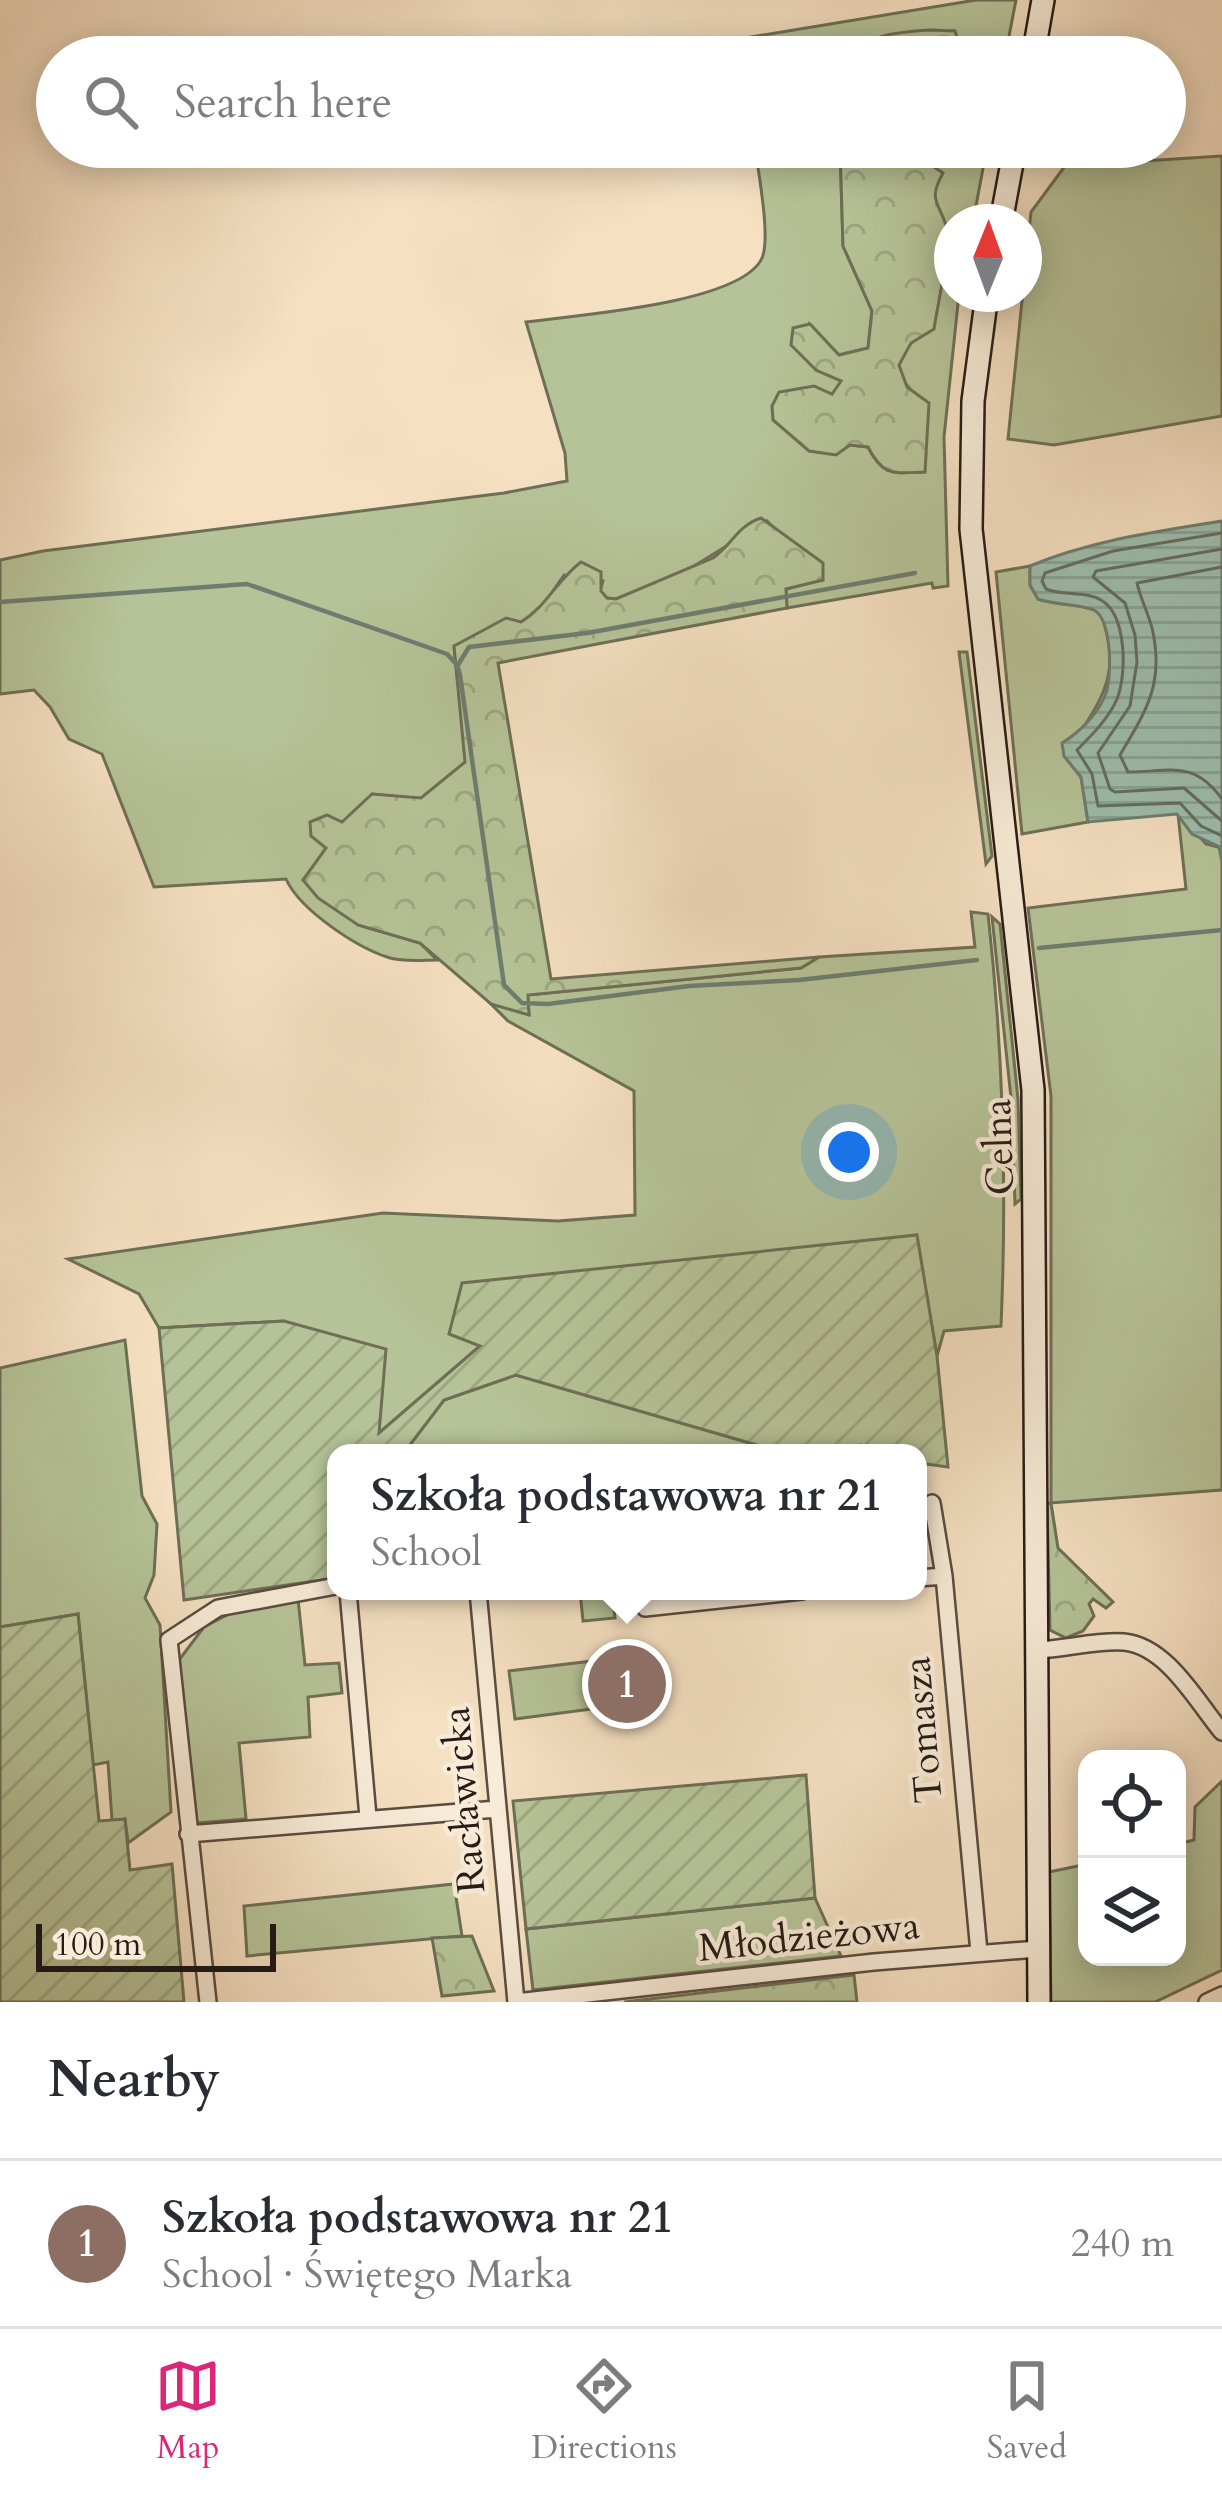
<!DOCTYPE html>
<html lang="en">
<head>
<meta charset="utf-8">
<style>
	:root { --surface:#fff; --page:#f7f7f7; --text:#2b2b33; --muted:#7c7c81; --line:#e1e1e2; --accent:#db2777 }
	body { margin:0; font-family:Cardo,serif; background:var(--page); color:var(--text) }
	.controls { position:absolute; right:36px; bottom:36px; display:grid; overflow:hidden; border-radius:24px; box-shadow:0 6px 30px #0003 }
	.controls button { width:108px; height:108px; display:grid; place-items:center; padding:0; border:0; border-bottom:3px solid var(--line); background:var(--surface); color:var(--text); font:60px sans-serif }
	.compass { position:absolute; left:934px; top:204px; width:108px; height:108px; border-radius:50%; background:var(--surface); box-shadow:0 6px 30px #0003; rotate:1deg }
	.scale { position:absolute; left:36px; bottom:30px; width:240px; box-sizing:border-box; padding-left:12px; border:6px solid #271b15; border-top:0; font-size:33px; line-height:42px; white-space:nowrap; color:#271b15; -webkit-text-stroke:9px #f8ebd7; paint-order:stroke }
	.you { position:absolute; left:849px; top:1152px; width:42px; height:42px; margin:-30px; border:9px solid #fff; border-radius:50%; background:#1a73e8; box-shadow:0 0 0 18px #1a73e833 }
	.badge { display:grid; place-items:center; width:78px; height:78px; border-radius:50%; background:var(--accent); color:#fff; font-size:39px; font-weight:700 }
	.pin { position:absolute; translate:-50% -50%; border:6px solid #fff; box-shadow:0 3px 12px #0006 }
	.popup { position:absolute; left:327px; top:1444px; width:600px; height:156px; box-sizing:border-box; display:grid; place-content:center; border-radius:24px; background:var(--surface); filter:drop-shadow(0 3px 9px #0005); font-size:39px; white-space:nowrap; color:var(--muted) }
	.popup b { font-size:45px; color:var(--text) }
	.popup::after { content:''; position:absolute; left:50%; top:100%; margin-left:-24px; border:24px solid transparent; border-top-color:var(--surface) }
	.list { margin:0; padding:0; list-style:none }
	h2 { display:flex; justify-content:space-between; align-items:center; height:156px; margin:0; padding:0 48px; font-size:51px }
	h2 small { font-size:39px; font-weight:400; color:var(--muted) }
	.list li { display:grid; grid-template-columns:78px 1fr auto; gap:36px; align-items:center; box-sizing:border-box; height:168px; padding:0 48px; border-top:3px solid var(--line) }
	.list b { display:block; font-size:45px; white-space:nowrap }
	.list p { margin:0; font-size:39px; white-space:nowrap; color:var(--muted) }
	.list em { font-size:39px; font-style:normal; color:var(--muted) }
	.icon { flex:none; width:66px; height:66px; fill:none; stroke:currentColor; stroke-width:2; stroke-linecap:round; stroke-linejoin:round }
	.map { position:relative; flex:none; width:1222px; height:2002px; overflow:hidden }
	.search { position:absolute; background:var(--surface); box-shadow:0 6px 30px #0003; left:36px; right:36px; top:36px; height:132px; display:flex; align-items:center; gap:30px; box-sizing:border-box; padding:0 42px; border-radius:66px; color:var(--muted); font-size:45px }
	.sheet { height:324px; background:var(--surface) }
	nav { display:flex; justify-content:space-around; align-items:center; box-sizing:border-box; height:168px; border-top:3px solid var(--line); background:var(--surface); font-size:33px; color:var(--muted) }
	nav a { display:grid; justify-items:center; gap:6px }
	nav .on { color:var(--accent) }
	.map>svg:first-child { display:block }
	.grass { fill:#b6c398; stroke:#6e6f56; stroke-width:3 }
	.forest { fill:url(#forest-crowns); stroke:#6e6f56; stroke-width:3 }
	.garden { fill:url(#garden-furrows); stroke:#6e6f56; stroke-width:3 }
	.water { fill:url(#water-rules); stroke:#6e7d70; stroke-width:3 }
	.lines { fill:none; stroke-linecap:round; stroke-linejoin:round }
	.shore { stroke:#626c61; stroke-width:3 }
	.stream { stroke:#6e7d70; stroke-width:4.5 }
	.street-casing { stroke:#5a4c40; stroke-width:20 }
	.secondary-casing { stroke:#271b15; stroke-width:26 }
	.street { stroke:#f8ebd7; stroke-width:15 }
	.secondary { stroke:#f8ebd7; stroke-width:21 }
	.labels { text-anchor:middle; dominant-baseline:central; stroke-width:9; stroke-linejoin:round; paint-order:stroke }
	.street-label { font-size:39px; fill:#271b15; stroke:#f8ebd7 }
</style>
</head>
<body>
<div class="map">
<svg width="1222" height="2002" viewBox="0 0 1222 2002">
	<defs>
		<pattern id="forest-crowns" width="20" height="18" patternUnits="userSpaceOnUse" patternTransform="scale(3)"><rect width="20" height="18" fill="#b6c398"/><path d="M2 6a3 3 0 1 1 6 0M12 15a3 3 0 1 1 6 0" fill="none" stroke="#9ca782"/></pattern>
		<pattern id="garden-furrows" width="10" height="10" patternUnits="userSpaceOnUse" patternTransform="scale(3)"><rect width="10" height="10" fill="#b6c398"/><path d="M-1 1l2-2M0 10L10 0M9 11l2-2" fill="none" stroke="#9ca782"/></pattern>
		<pattern id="water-rules" width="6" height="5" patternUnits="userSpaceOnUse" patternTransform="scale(3)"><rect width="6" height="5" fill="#9dbead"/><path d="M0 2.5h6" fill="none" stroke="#87a394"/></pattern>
	</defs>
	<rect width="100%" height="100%" fill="#f5e0c2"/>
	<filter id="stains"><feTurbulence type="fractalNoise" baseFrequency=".00167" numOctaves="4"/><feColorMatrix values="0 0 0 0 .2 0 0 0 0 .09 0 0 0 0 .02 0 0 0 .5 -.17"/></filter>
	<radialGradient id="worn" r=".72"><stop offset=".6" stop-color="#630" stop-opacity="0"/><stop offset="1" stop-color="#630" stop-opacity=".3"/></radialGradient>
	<path class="grass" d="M976 0H1016L1005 57H963L954 31 858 45 845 57H747L745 38Z
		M755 147H840L843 246 872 311 868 348 839 355 810 325 816 370 841 381 839 389 832 394 851 445 868 447C883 477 893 473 924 472L917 397 900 377 899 365 903 351 921 334 948 228 936 208 934 188 901 147H937L959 154 960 147H987L973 222H952V294H959L944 437 948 586 933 588 932 583 787 608 786 589 822 580 767 521 678 576 616 599 607 598 600 591 603 581 564 575 539 611 521 622 454 646 466 762 421 799 372 794 303 880 358 925 420 943 437 960C423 960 404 962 390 958 357 948 300 910 286 879L154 887 102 754 69 739 50 707 34 690 0 694V560L43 551 504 493 567 481 565 453 526 322C575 315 741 304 762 258 771 238 758 171 755 147Z
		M1222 156V416L1054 445 1008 439 1031 212 1065 166Z
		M1030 566V585L1038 599C1054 605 1082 604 1094 610 1103 614 1105 626 1107 635 1120 685 1089 717 1064 756L1081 777 1088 822 1022 834 996 572Z
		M959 652H967L992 856 986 864Z
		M1178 814 1206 844 1222 848V1490L1051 1503V1096L1028 908 1186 889Z
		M971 912 988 914C1003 1048 1007 1187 1001 1326L944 1331 937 1356 916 1235 481 1345 378 1434 284 1321 159 1328 139 1294 68 1259 383 1213 558 1221 635 1215 634 1091 508 1021 491 1004 529 1014 527 995 801 968 819 957 975 947Z
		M992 917 1000 924 1018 1099 1021 1199 1015 1204 1011 1098Z
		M125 1340 142 1496 157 1524 154 1575 145 1598 160 1625 171 1812 128 1843 125 1819 112 1821 108 1762 93 1765 78 1614 0 1627V1368Z
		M516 1375 784 1453H420L409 1446 444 1400Z
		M580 1591H612L615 1618 583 1621Z
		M298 1599 305 1665 339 1663 342 1693 308 1697 310 1737 239 1743 246 1819 197 1823 179 1660 204 1627 231 1613Z
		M601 1660 607 1707 515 1719 509 1671Z
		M1222 1781V1970L1155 2002H1051L1049 1872 1087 1864V1957H1177V1844L1194 1840 1195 1807Z
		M454 1884 462 1936 247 1956 244 1906Z
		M815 1898 841 1956 533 1990 526 1929Z"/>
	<path class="forest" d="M930 30 955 31 963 57H845C869 34 898 32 930 30Z
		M840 147H901L908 158 922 159 943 173C928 200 938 201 946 225 952 240 937 309 934 329L911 343 899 365 907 387 929 403 925 472C892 473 884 477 868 447L850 445 836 455 809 451 773 420 772 406 779 392 814 386 832 394 841 381 816 370 791 345 793 328 810 324 839 355 868 348 872 311 843 246Z
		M761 518 823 563V580L786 589 787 608 498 663 551 979 819 957 801 968 528 995 529 1015 491 1004 420 943 358 925 318 898 303 880 326 848 311 836 310 822 327 815 342 822 372 794 421 798 465 762 454 646 506 618 521 622C546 607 557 580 581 562L601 572V591L607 598 616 599 713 558C732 545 737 526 761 518Z
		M1051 1503 1058 1548 1113 1602 1106 1608 1093 1599 1089 1604 1094 1616 1083 1631 1066 1638 1050 1630 1047 1504Z
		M472 1936 494 1991 442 1996 432 1938Z
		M854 1975 857 2002H624Z"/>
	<path class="garden" d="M917 1235 937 1356 948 1467 918 1463V1453H887L861 1445 857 1453H784L516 1375 444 1400 409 1446 420 1453H336V1578L184 1600 159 1328 284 1321 386 1349 379 1433 480 1346 449 1334 462 1283Z
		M78 1614 99 1821 125 1819 130 1870 172 1864 184 2002H0V1627Z
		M806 1775 815 1898 526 1929 513 1801Z"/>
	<path class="water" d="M1222 521V848L1192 834 1177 814 1088 822 1081 777 1064 756 1062 743C1080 732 1099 713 1106 693 1112 676 1112 620 1094 610 1082 604 1054 605 1038 599L1030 585V566C1092 540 1156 532 1222 521Z"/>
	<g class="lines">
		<path class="shore" d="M1222 533 1113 551 1045 573 1042 581 1046 589C1063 596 1086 591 1101 600 1127 615 1127 674 1117 699 1109 718 1091 736 1077 750L1092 774 1098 806 1180 803 1201 826 1222 836
			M1222 549 1096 571 1093 577 1125 603 1135 635 1137 662 1130 706 1098 753 1110 789 1115 792 1184 788 1222 821
			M1222 567 1137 583C1140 597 1148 613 1152 628 1165 683 1146 711 1120 755L1128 772C1170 772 1193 759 1222 799"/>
		<path class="stream" d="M0 602 247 584 447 654 457 665 460 675 504 985 522 1003 548 1004 689 986 799 980 977 960
			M458 665 469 647 587 633 915 573
			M1220 848 1222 859
			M1039 948 1222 930"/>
		<defs>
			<path id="street" d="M932 1503 944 1576 979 1952
				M918 1578 944 1576
				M348 1591 368 1817
				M478 1591 516 2002 874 1962 1038 1949
				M644 1591 645 1608 802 1591
				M1037 1650C1066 1649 1096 1640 1124 1642 1167 1646 1197 1702 1222 1732
				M188 1834 497 1809
				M208 2002 169 1640 218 1608 336 1586
				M1207 2002 1222 1995"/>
			<path id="secondary" d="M1033 57 1043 0
				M1001 222 1015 147
				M987 294 973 401 971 529 1033 1090 1039 2002"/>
		</defs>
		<use href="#street" class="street-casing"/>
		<use href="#secondary" class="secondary-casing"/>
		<use href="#street" class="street"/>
		<use href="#secondary" class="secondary"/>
	</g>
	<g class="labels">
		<g class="street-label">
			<text transform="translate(999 1147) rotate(-92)">Celna</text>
			<text transform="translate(923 1730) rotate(-95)">Tomasza</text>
			<text transform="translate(464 1800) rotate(-95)">Racławicka</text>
			<text transform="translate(809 1937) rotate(-6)">Młodzieżowa</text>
		</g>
	</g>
	<rect width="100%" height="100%" filter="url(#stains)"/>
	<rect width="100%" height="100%" fill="url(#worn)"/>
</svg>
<div class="controls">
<button><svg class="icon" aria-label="locate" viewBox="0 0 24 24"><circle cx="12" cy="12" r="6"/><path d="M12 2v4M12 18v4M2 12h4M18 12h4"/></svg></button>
<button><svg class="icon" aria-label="layers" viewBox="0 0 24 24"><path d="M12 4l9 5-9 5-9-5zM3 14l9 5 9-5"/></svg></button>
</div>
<svg class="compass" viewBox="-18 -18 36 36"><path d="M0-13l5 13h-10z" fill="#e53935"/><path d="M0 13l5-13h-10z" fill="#7c7c81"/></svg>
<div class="scale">100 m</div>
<div class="you"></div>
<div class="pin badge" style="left:627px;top:1684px;background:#8d6e63">1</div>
<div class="popup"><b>Szkoła podstawowa nr 21</b>School</div>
<div class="search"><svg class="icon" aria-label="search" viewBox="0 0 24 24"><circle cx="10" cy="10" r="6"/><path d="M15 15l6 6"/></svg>Search here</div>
</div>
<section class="sheet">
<h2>Nearby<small></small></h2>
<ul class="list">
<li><span class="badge" style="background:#8d6e63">1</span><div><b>Szkoła podstawowa nr 21</b><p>School · Świętego Marka</p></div><em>240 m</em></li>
</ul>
</section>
<nav>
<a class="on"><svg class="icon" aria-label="map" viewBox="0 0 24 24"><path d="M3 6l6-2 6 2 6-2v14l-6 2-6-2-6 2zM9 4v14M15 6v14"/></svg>Map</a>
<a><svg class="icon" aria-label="directions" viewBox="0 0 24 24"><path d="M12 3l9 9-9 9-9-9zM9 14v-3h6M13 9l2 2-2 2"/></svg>Directions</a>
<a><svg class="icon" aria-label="saved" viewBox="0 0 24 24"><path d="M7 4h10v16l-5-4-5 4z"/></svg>Saved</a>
</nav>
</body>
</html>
